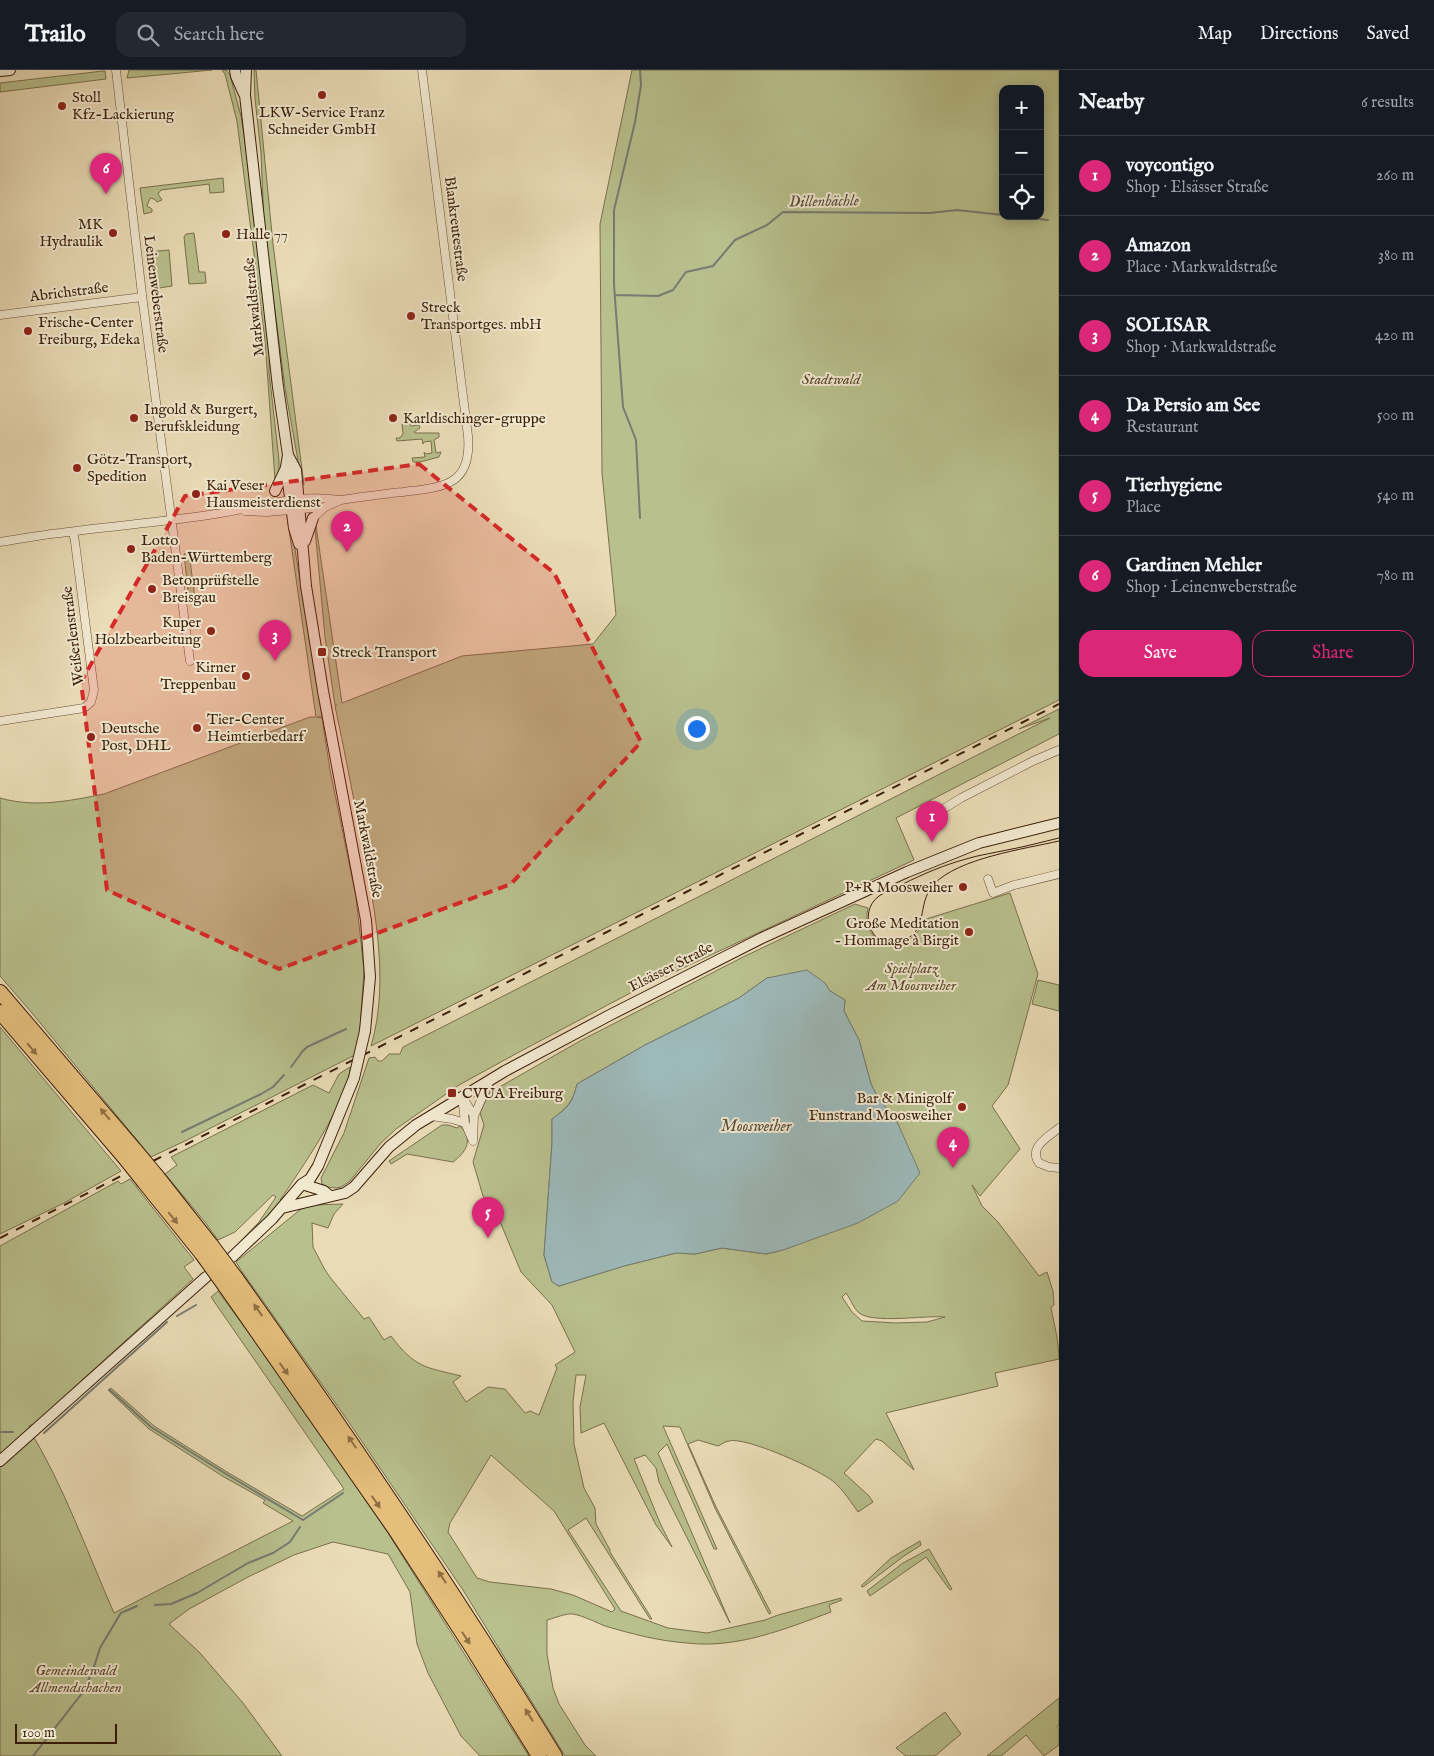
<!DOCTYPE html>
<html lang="en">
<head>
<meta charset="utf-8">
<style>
	:root { --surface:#171b24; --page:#242831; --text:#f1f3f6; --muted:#9ea1a6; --line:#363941; --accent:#db2777 }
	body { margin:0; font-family:"IM FELL English",serif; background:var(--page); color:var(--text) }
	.controls { position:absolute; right:15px; top:15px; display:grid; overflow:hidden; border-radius:10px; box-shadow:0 2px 12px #0003 }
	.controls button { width:45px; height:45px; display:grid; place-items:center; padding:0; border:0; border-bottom:1px solid var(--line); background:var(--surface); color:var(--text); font:25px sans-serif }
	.scale { position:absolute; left:15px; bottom:12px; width:102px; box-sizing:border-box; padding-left:5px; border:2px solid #3b1f0a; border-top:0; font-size:14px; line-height:18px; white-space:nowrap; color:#3b1f0a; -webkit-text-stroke:4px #f1e8d0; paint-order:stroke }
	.you { position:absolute; left:696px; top:658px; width:18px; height:18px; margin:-12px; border:4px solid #fff; border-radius:50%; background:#1a73e8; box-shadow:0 0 0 8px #1a73e833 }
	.badge { display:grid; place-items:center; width:32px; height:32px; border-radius:50%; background:var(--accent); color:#fff; font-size:16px; font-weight:700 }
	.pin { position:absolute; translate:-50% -41px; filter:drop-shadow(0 1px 2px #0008) }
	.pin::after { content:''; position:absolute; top:26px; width:18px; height:15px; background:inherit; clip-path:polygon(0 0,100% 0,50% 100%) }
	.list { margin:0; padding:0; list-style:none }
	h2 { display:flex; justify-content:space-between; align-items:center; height:65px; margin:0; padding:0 20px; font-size:21px }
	h2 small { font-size:16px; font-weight:400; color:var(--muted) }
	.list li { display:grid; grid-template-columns:32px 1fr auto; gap:15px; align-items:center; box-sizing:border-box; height:80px; padding:0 20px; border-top:1px solid var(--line) }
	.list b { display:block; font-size:19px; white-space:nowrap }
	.list p { margin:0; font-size:16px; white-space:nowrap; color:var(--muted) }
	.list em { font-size:16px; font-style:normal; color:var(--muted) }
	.actions { display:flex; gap:10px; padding:15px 20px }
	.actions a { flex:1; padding:11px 0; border:1px solid var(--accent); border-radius:15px; text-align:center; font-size:18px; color:var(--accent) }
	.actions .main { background:var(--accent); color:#fff }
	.icon { flex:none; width:28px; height:28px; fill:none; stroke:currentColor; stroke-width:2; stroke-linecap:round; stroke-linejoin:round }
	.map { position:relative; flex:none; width:1059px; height:1686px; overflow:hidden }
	header { display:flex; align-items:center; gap:30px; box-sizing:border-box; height:70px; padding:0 25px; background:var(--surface); border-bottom:1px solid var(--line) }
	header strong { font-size:24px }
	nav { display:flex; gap:28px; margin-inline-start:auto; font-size:18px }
	.search { width:350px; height:45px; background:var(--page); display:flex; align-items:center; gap:12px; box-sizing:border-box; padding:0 18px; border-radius:15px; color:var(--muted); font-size:19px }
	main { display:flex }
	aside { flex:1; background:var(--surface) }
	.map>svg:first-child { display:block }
	.green { fill:#b8c08d; stroke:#7a704c; fill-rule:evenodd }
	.water { fill:#9db9b9; stroke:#767b73 }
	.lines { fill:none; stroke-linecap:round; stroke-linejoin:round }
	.stream { stroke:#767b73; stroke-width:2 }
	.street-casing { stroke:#674e35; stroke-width:9 }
	.secondary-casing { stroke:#3b1f0a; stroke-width:12 }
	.highway-casing { stroke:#3b1f0a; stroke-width:16 }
	.street { stroke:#f1e8d0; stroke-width:8 }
	.secondary { stroke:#f1e8d0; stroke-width:10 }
	.highway { stroke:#e5be7c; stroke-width:14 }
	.tram { stroke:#3b1f0a; stroke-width:1 }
	.rail { stroke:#3b1f0a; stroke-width:2; stroke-dasharray:9 9; stroke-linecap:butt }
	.secondary-bridge-casing { stroke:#3b1f0a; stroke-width:12; stroke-linecap:butt }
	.highway-bridge-casing { stroke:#3b1f0a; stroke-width:16; stroke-linecap:butt }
	.secondary-bridge { stroke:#f1e8d0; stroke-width:10 }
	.highway-bridge { stroke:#e5be7c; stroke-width:14 }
	.oneway { fill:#906e43 }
	.marked { fill:#d62828; fill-opacity:0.2; stroke:#d62828; stroke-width:4; stroke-dasharray:10 6; stroke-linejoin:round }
	.poi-dot { fill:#8f2418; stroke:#f1e8d0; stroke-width:2 }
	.labels { text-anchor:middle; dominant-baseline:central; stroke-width:4; stroke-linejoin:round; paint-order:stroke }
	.poi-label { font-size:15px; fill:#3b1f0a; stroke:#f1e8d0; text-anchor:start }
	.street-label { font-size:15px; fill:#3b1f0a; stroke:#f1e8d0 }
	.park-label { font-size:15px; font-style:italic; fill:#5a472b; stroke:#f1e8d0 }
	.water-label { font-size:16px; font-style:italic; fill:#584d3f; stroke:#f1e8d0 }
</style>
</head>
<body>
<header>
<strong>Trailo</strong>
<div class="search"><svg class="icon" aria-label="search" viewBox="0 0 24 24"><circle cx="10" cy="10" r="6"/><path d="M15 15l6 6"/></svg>Search here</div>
<nav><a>Map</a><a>Directions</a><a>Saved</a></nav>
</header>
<main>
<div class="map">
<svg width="1059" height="1686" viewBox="0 0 1059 1686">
	<rect width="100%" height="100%" fill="#eadcb7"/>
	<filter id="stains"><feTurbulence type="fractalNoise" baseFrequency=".004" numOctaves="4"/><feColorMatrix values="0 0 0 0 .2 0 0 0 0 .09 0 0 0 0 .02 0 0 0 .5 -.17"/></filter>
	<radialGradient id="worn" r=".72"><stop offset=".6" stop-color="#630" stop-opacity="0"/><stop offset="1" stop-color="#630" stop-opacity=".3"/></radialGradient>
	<path class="green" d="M129 0H212L127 8Z
		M222 0H226L230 5 241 46 246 78 270 265 269 302 279 390V405L275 410 265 270 237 51 225 4Z
		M254 0H256L273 174 304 415 302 413 285 318 264 155 261 83 255 29Z
		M632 0H1059V630L371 976C391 909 373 830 360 762 352 720 344 678 335 636L337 635H335L325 567 315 459 316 456 342 633 462 586 593 574 616 545 602 403 600 154ZM1003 19H1040V146H1003Z
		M103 1H105L106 9 0 22V13Z
		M223 108 224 122 210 123 209 114 161 120 158 124 162 130 157 132 154 129 150 128 147 136 152 139V142L144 144 140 118Z
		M194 163 199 202H205L206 213 189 214 184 167 186 164Z
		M169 180 172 216 153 219 148 182Z
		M402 354H410L411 356 419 355 420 358 414 362 415 363H439V367L434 370 436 383 441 382 439 387 420 392H413L412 388 425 387 424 382 426 384 432 383 431 371 424 372 423 374 422 369 397 371 396 368H400L403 364Z
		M288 453 290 455 294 473 322 647H317L322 648 330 700 356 827 364 900 360 959 355 985 187 1070 151 1087 32 943 0 906V728C35 738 69 731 104 724L310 647H316Z
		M189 483 195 528 189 529 184 484Z
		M1059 639V664L896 748 914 790 636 920 521 981 459 1015 396 1059 381 1073 349 1112 341 1117 336 1118 328 1117 322 1114 321 1108 344 1063 369 988 375 987 378 991H382L389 984H400L403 977 1050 648 1019 659Z
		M1010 823 1038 904 1008 1015 992 1036 1020 1079 980 1126 972 1115 982 1136 998 1152 1039 1206 1047 1202 1053 1221 1054 1235 1051 1237C1054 1255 1059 1271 1059 1289L995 1303 998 1316 886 1343 914 1400 882 1371 876 1369 844 1403 869 1426 873 1432 858 1442C851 1432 843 1420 834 1412 820 1400 745 1366 729 1371 725 1371 721 1375 718 1376L698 1370 688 1374 716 1437 771 1543 769 1544 715 1438 680 1357 663 1356 717 1479H714L667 1374 658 1383 730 1553 659 1412 656 1398 645 1385 634 1389 660 1453 672 1477 656 1455 604 1353 581 1363 580 1337 586 1305H576L573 1332 574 1374 584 1418 595 1438 596 1454 610 1480V1482L652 1549H650L586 1448 568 1460 621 1541 668 1558 707 1563 765 1550 778 1545 841 1528 842 1530 829 1535 831 1542C785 1559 737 1579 687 1573 659 1571 632 1564 605 1556 595 1552 584 1546 573 1544 566 1543 555 1548 547 1550V1584L553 1618 559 1634 585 1675 596 1686H565L463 1520 348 1351 243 1203 236 1192 301 1139 312 1135 343 1134 334 1144 328 1158 312 1153 313 1177 324 1198 329 1206 364 1249 369 1247 384 1270 391 1266C415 1298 425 1297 461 1306L453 1312 466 1332 488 1317 505 1319 525 1343 530 1341 539 1345 557 1298 555 1295 575 1282 552 1235 521 1202 501 1154 483 1126 473 1092 484 1055 480 1043 489 1023 580 971 743 887 855 834 868 838C858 879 913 888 923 850ZM767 908 825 913 830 921 845 930 844 941 859 970 871 1014 877 1026 898 1054 906 1076 795 1174 783 1180 766 1184 722 1178 695 1184 676 1183 624 1196 559 1216 552 1212 544 1185 552 1073V1049C567 1038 573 1032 577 1014L645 975 739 928ZM846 1223C851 1229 853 1238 859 1243 874 1254 925 1245 945 1247L927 1252 896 1253 862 1251 852 1242 842 1227ZM491 1385 554 1441 615 1539 612 1542 573 1525 551 1519 490 1512 477 1508 448 1462 450 1453Z
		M1038 910 1059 915V941L1032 934Z
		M0 957 121 1101 64 1133 0 1164Z
		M350 997C351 1027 298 1104 280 1130L281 1131 271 1145 237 1178 236 1176 259 1152 276 1127 273 1125 235 1162 218 1170 205 1152 165 1104 177 1095 171 1087 313 1015 329 1023 339 1004Z
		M442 1055H448L457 1058 460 1056C474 1070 466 1082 453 1092L407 1084 391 1094 389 1091Z
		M130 1109 194 1190 184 1197 193 1209 34 1354 29 1356V1359C64 1416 87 1482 114 1543L293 1451 263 1433 265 1430 224 1407 149 1359 108 1320 111 1318 154 1356 227 1402 302 1446 344 1419 211 1227 218 1221 303 1337 386 1460 529 1686H480L461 1666 428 1603 417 1574 410 1522 388 1484 333 1472 294 1485 248 1507 189 1539 169 1554 200 1583 243 1633 282 1686H0V1176L118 1111 121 1114Z
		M920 1471 921 1475 904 1486 863 1517 861 1516 891 1488Z
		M929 1479 952 1519 950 1520 926 1487 870 1526 867 1521 903 1493Z
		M1059 1628V1655L1057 1656 1059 1659V1675L1044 1686 1026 1665 1001 1686H987Z
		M945 1642 961 1664 935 1686H906L896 1678Z"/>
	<path class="water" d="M807 900 825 913 830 921 845 930 844 941 859 970 871 1014 877 1026 898 1054 920 1103 898 1131 858 1153 783 1180 766 1184 722 1178 695 1184 676 1183 624 1196 559 1216 552 1212 544 1185 552 1073V1049C568 1038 573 1032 577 1014L645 975 739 928 767 908Z"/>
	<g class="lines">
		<path class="stream" d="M640 0 641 15 635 52 614 140V215L623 337 636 370 640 448
			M1013 146 1048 150
			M615 225 658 226 673 220 686 202 713 196 735 170 767 155 783 142 930 143 957 140 1003 145
			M291 997 302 982 307 977 346 959
			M182 1062 261 1024 273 1017 284 1005
			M177 1246 196 1235
			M110 1320 151 1357 226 1404 303 1450 343 1423
			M0 1362H13
			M44 1363 167 1252
			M155 1535 171 1534 197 1523 248 1493 273 1483 290 1472 300 1457
			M33 1686 83 1622 93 1600 100 1578 119 1546 121 1543 137 1536"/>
		<defs>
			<path id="street" d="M116 0 143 233 190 591
				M0 245 142 227
				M245 441 267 442 325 437
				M313 448 325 437 341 430C361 427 382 424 403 422 442 417 472 417 468 366L422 0
				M0 472C20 469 40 465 60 463 112 456 164 452 215 444 258 438 296 423 339 430
				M0 651 84 638 91 632 94 620 75 472 73 462
				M932 746 961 728 1033 691 1059 680
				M988 809 993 823 1014 815 1059 804
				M462 1026 474 1046 473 1071
				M462 1026 465 1053 473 1071
				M431 1046 452 1049 465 1053
				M474 1046 490 1010
				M1059 1058C1048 1067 1028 1077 1039 1093L1049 1097 1059 1098"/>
			<path id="secondary" d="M235 0 236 6 244 24
				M246 0 245 25 278 317 288 385 286 397 294 458 299 474
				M0 1 10 0
				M288 385 296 400 306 516 323 621 366 850 370 907 365 961
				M275 421 286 398
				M305 471 313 448
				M302 1114 324 1121 330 1126
				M282 1138 345 1123 354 1117 389 1077 416 1055 505 1001 610 945 762 868 907 802 979 773 1059 753
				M232 1187 272 1149 302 1114 310 1109 318 1096 354 1008
				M0 1391 206 1207"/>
			<path id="highway" d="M0 922 136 1081
				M0 942 124 1087
				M156 1105 212 1176
				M144 1112 202 1184
				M236 1208C347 1364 455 1522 555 1686
				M225 1216 394 1458 474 1581 539 1686"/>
		</defs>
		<use href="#street" class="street-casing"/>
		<use href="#secondary" class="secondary-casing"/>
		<use href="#highway" class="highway-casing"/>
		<use href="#street" class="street"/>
		<use href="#secondary" class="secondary"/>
		<use href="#highway" class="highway"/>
		<path class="tram" d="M1059 768C1042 772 1024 777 1007 780 993 783 979 785 966 789 944 795 923 804 903 814 895 818 886 821 879 826 856 843 873 882 900 872 931 861 915 835 934 814 959 788 1024 779 1059 771"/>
		<path class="rail" d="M153 1091 1059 634
			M0 1168 123 1105"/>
		<defs>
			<path id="secondary-bridge" d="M354 1008 365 961"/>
			<path id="highway-bridge" d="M136 1081 156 1105
				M124 1087 144 1112
				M212 1176 236 1208
				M202 1184 225 1216"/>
		</defs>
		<use href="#secondary-bridge" class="secondary-bridge-casing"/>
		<use href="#highway-bridge" class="highway-bridge-casing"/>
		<use href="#secondary-bridge" class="secondary-bridge"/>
		<use href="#highway-bridge" class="highway-bridge"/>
	</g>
	<defs><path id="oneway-solid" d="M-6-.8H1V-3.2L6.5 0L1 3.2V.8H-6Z" transform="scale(1.25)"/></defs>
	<g class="oneway">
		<use href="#oneway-solid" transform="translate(32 979) rotate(50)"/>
		<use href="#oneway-solid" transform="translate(105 1044) rotate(-130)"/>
		<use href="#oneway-solid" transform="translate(173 1148) rotate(51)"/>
		<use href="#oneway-solid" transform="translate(258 1240) rotate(-125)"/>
		<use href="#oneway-solid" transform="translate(284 1299) rotate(54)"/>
		<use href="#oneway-solid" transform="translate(352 1372) rotate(-124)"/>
		<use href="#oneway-solid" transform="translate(376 1432) rotate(55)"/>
		<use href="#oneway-solid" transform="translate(442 1507) rotate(-123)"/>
		<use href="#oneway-solid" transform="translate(466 1568) rotate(57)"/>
		<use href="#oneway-solid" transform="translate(529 1645) rotate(-122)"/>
	</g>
	<path class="marked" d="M419 394 554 503 641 672 511 814 279 899 107 820 81 612 185 426Z"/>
	<g class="poi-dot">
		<circle cx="322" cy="25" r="5"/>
		<circle cx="62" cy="36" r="5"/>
		<circle cx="113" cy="163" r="5"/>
		<circle cx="226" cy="164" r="5"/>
		<circle cx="411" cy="246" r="5"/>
		<circle cx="28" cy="261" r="5"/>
		<circle cx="134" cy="348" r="5"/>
		<circle cx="393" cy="348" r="5"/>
		<circle cx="77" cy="398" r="5"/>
		<circle cx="196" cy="424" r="5"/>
		<circle cx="131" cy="479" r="5"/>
		<circle cx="152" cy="519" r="5"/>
		<circle cx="211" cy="561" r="5"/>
		<rect x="317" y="577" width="10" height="10" rx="2.5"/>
		<circle cx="246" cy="606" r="5"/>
		<circle cx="197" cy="658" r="5"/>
		<circle cx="91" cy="667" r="5"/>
		<circle cx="963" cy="817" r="5"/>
		<circle cx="969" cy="862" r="5"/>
		<rect x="447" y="1018" width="10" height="10" rx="2.5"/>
		<circle cx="962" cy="1037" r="5"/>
	</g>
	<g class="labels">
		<g class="poi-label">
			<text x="72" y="27">Stoll<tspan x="72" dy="17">Kfz-Lackierung</tspan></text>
			<text x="322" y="42" text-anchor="middle">LKW-Service Franz<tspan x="322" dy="17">Schneider GmbH</tspan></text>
			<text x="103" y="154" text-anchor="end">MK<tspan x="103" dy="17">Hydraulik</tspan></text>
			<text x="236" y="164">Halle 77</text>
			<text x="421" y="237">Streck<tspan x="421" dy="17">Transportges. mbH</tspan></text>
			<text x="38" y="252">Frische-Center<tspan x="38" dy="17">Freiburg, Edeka</tspan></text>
			<text x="144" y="339">Ingold &amp; Burgert,<tspan x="144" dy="17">Berufskleidung</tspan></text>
			<text x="403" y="348">Karldischinger-gruppe</text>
			<text x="87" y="389">Götz-Transport,<tspan x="87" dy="17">Spedition</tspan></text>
			<text x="206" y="415">Kai Veser<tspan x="206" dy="17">Hausmeisterdienst</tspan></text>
			<text x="141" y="470">Lotto<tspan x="141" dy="17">Baden-Württemberg</tspan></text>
			<text x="162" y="510">Betonprüfstelle<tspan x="162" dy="17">Breisgau</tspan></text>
			<text x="201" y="552" text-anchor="end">Kuper<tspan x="201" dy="17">Holzbearbeitung</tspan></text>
			<text x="332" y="582">Streck Transport</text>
			<text x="236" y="597" text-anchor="end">Kirner<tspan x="236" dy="17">Treppenbau</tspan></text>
			<text x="207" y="649">Tier-Center<tspan x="207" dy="17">Heimtierbedarf</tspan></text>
			<text x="101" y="658">Deutsche<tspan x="101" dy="17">Post, DHL</tspan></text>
			<text x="953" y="817" text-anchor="end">P+R Moosweiher</text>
			<text x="959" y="853" text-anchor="end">Große Meditation<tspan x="959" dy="17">– Hommage à Birgit</tspan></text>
			<text x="462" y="1023">CVUA Freiburg</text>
			<text x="952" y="1028" text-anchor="end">Bar &amp; Minigolf<tspan x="952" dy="17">Funstrand Moosweiher</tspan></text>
		</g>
		<g class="street-label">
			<text transform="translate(456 159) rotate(83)">Blankreutestraße</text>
			<text transform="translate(69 222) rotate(-7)">Abrichstraße</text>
			<text transform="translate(156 224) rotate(83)">Leinenweberstraße</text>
			<text transform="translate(254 237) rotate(-96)">Markwaldstraße</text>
			<text transform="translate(73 566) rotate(-97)">Weißerlenstraße</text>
			<text transform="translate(368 779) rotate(79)">Markwaldstraße</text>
			<text transform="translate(671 897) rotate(-27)">Elsässer Straße</text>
		</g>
		<g class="park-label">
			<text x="831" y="309">Stadtwald</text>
			<text x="911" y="898">Spielplatz<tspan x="911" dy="17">Am Moosweiher</tspan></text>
			<text x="76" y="1600">Gemeindewald<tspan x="76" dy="17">Allmendschachen</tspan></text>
		</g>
		<g class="water-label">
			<text transform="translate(824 132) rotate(-1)">Dillenbächle</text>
			<text x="756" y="1057">Moosweiher</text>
		</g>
	</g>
	<rect width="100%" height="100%" filter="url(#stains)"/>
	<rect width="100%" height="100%" fill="url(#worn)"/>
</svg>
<div class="controls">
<button>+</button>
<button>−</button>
<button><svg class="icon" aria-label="locate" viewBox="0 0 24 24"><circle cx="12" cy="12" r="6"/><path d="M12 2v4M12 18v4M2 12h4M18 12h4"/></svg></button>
</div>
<div class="scale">100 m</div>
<div class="you"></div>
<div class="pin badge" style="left:932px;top:772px">1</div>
<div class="pin badge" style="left:347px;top:482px">2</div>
<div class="pin badge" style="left:275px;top:591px">3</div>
<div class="pin badge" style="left:953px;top:1098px">4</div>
<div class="pin badge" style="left:488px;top:1168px">5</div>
<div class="pin badge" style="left:106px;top:124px">6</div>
</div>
<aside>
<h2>Nearby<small>6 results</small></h2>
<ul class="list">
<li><span class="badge">1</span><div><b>voycontigo</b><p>Shop · Elsässer Straße</p></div><em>260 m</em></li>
<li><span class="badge">2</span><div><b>Amazon</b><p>Place · Markwaldstraße</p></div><em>380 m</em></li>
<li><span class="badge">3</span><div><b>SOLISAR</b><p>Shop · Markwaldstraße</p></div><em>420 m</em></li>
<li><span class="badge">4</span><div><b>Da Persio am See</b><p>Restaurant</p></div><em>500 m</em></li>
<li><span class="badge">5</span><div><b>Tierhygiene</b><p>Place</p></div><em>540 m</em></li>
<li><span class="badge">6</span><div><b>Gardinen Mehler</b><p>Shop · Leinenweberstraße</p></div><em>780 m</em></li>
</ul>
<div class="actions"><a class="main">Save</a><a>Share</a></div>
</aside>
</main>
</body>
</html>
